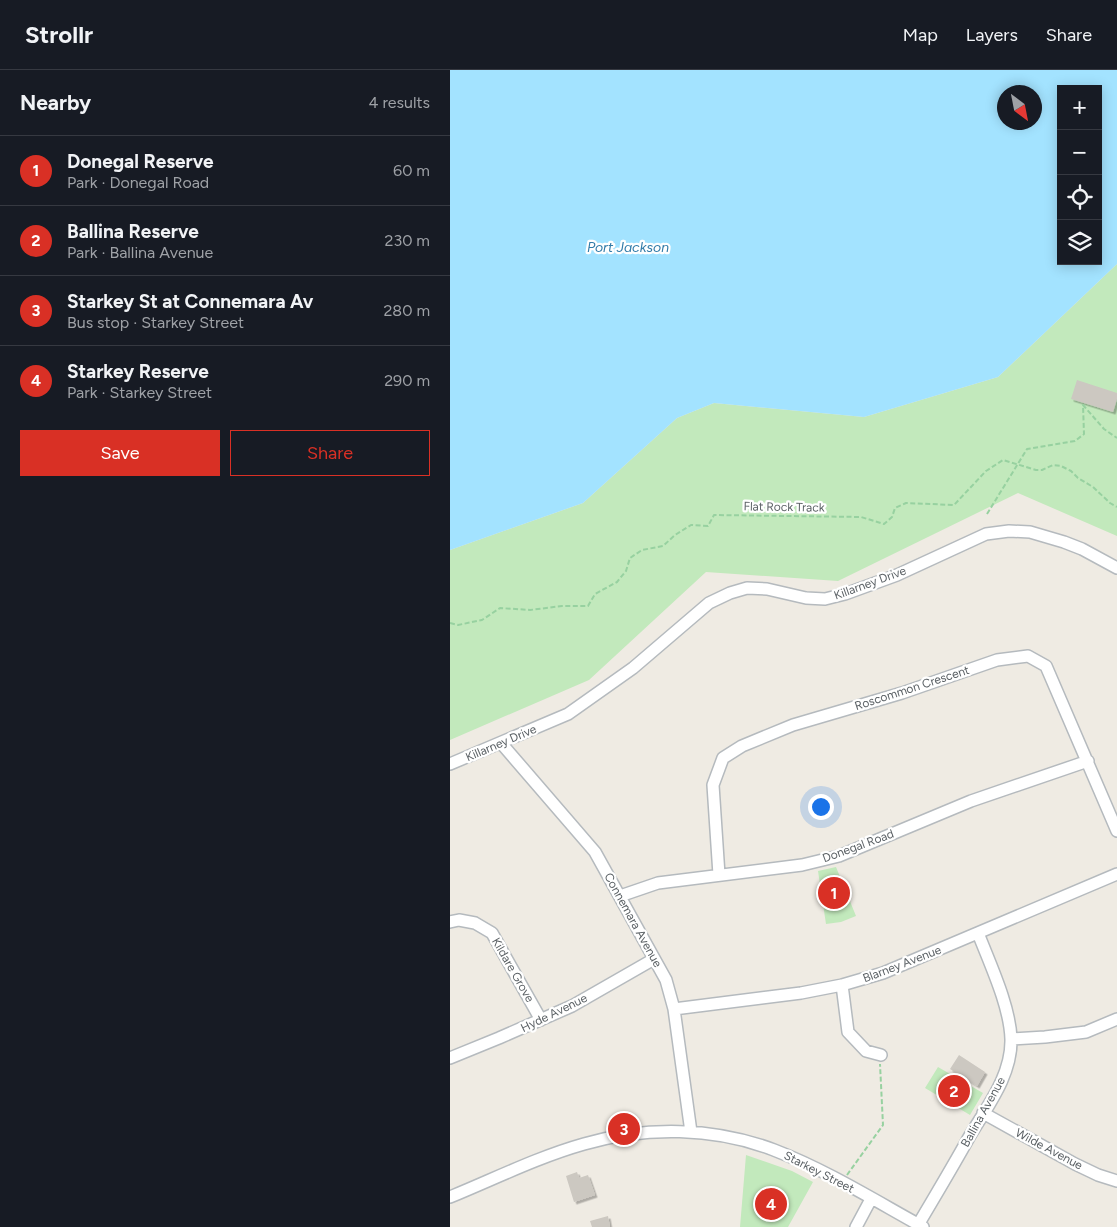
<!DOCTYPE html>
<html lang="en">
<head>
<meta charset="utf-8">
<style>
	:root { --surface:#171b24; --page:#242831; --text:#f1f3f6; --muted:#9ea1a6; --line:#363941; --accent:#d93025 }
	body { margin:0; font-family:Figtree,sans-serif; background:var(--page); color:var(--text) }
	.controls { position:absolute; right:15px; top:15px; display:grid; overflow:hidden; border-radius:0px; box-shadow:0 2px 12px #0003 }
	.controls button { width:45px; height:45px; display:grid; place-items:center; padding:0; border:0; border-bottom:1px solid var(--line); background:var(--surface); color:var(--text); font:25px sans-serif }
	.compass { position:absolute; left:547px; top:15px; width:45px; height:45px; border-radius:50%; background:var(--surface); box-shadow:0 2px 12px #0003; rotate:148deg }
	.you { position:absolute; left:370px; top:736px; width:18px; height:18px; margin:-12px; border:4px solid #fff; border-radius:50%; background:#1a73e8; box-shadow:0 0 0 8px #1a73e833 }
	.badge { display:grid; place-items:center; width:32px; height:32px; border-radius:50%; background:var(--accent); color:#fff; font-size:16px; font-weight:700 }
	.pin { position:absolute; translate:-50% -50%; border:2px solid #fff; box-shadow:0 1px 5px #0006 }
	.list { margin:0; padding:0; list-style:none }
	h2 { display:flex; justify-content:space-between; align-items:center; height:65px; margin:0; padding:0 20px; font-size:21px }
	h2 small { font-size:16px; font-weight:400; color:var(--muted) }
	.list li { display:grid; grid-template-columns:32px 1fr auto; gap:15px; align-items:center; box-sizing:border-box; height:70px; padding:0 20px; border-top:1px solid var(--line) }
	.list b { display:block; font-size:19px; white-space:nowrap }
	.list p { margin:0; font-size:16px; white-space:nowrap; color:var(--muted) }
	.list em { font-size:16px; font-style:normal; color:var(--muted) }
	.actions { display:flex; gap:10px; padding:15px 20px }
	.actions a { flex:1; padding:11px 0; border:1px solid var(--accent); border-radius:0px; text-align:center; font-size:18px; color:var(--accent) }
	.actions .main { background:var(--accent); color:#fff }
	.icon { flex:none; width:28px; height:28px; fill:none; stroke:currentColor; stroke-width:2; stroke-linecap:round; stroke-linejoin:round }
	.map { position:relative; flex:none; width:667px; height:1157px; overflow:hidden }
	header { display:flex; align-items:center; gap:30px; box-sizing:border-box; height:70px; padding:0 25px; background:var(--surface); border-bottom:1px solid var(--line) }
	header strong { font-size:24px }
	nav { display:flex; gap:28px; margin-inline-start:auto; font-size:18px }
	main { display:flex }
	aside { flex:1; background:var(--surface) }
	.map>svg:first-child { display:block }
	.green { fill:#c2e9bc }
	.water { fill:#a3e3ff; fill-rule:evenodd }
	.building { fill:#ccc8c1; filter:url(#shadow) }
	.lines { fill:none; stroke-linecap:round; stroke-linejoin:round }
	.street-casing { stroke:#b5babe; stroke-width:14 }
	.path { stroke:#97d1a0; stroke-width:2; stroke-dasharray:5 2.5; stroke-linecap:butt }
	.street { stroke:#fff; stroke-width:11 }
	.labels { text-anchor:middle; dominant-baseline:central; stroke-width:4.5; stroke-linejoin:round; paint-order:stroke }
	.street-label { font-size:12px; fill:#5b6165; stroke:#fff }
	.water-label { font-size:14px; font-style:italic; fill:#317ba8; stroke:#fff }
</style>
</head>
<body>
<header>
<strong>Strollr</strong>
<nav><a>Map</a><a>Layers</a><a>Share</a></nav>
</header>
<main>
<aside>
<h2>Nearby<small>4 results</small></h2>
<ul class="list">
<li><span class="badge">1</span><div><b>Donegal Reserve</b><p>Park · Donegal Road</p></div><em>60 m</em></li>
<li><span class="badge">2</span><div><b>Ballina Reserve</b><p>Park · Ballina Avenue</p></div><em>230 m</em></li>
<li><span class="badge">3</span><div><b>Starkey St at Connemara Av</b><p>Bus stop · Starkey Street</p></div><em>280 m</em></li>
<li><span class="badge">4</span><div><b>Starkey Reserve</b><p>Park · Starkey Street</p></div><em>290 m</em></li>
</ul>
<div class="actions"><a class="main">Save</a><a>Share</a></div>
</aside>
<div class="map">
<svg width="667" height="1157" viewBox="0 0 667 1157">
	<defs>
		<filter id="shadow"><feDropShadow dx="2.5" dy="2.5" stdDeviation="0" flood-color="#0004"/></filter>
	</defs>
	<rect width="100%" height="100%" fill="#efebe3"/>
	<path class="green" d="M667 194V466L568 423 388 511 256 502 139 610 0 670V480L133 433 227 348 264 333 414 347 548 307Z
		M386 797 406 846 391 852 376 854 368 801Z
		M488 997 533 1023 520 1045 475 1018Z
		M296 1085 342 1101 363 1112 338 1157H290Z"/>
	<path class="water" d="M0 0H667V194L548 307 414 347 264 333 227 348 133 433 0 480ZM611 19H648V191H611ZM554 22H584V52H554Z"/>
	<path class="building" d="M627 310 667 323V329L663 342 621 329Z
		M509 985 535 1002 527 1016 500 999Z
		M127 1102 129 1108 138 1105 145 1125 124 1132 116 1106Z
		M158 1146 160 1157H142L140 1151Z"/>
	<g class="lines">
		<defs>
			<path id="street" d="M51 673 145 782 216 910 224 939 241 1062
				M0 694 118 644 183 598 259 533 280 523 297 518 317 519 356 528 375 529 395 524 447 505 536 464 559 461 580 462 614 472 632 479 667 498
				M269 805 263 715 273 688 292 676 343 655 452 623 547 590 578 586 596 596 667 761
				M170 826 208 813 352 795 389 786 521 731 638 691
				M0 852 9 850 25 853 42 863 91 950
				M392 915 398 962 416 981 431 985
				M224 939 351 923 392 915 433 903 667 804
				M561 969 595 967 636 962 667 949
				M0 988 49 968 122 936 204 889
				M533 1043 625 1094 648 1105 667 1111
				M0 1127C44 1109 88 1087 134 1074 196 1056 264 1057 324 1080 376 1100 424 1130 473 1157
				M468 1155C485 1126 502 1098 518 1069 536 1038 562 1006 561 969 560 936 540 894 528 863
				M406 1157 421 1129"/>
		</defs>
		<use href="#street" class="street-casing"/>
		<path class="path" d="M537 444 577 379 625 371 634 364 633 335 654 359 667 368
			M0 553 8 555 32 550 50 538 80 540 112 536H138L145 524 167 512 176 501 180 488 192 480 213 476 225 465 241 455 258 456 264 445 411 447 434 454 442 447 445 438 456 433 504 435 536 401 553 390 586 400H592L603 395 611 396 621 401 628 408 643 417 660 433 667 437
			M397 1105 433 1055 430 994"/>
		<use href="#street" class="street"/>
	</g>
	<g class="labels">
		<g class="street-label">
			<text transform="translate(334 437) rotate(1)">Flat Rock Track</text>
			<text transform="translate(420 513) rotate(-20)">Killarney Drive</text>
			<text transform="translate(462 618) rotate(-18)">Roscommon Crescent</text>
			<text transform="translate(51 673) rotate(-23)">Killarney Drive</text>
			<text transform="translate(408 776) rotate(-20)">Donegal Road</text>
			<text transform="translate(183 850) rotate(61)">Connemara Avenue</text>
			<text transform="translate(452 894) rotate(-21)">Blarney Avenue</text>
			<text transform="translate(63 900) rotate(60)">Kildare Grove</text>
			<text transform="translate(104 943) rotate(-26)">Hyde Avenue</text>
			<text transform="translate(533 1042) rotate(-61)">Ballina Avenue</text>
			<text transform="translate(599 1079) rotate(28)">Wilde Avenue</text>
			<text transform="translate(369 1102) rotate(27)">Starkey Street</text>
		</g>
		<g class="water-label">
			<text x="178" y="177">Port Jackson</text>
		</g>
	</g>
</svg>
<div class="controls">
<button>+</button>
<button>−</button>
<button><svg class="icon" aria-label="locate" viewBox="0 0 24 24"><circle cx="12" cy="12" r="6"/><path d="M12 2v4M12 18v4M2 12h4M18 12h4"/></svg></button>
<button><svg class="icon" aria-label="layers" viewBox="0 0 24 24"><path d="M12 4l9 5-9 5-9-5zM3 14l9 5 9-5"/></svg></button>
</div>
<svg class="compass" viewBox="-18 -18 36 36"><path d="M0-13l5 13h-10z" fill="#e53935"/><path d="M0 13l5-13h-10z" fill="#9ea1a6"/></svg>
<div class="you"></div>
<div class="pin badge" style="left:384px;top:823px">1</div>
<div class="pin badge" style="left:504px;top:1021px">2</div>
<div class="pin badge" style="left:174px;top:1059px">3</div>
<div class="pin badge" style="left:321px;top:1134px">4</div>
</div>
</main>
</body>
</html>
